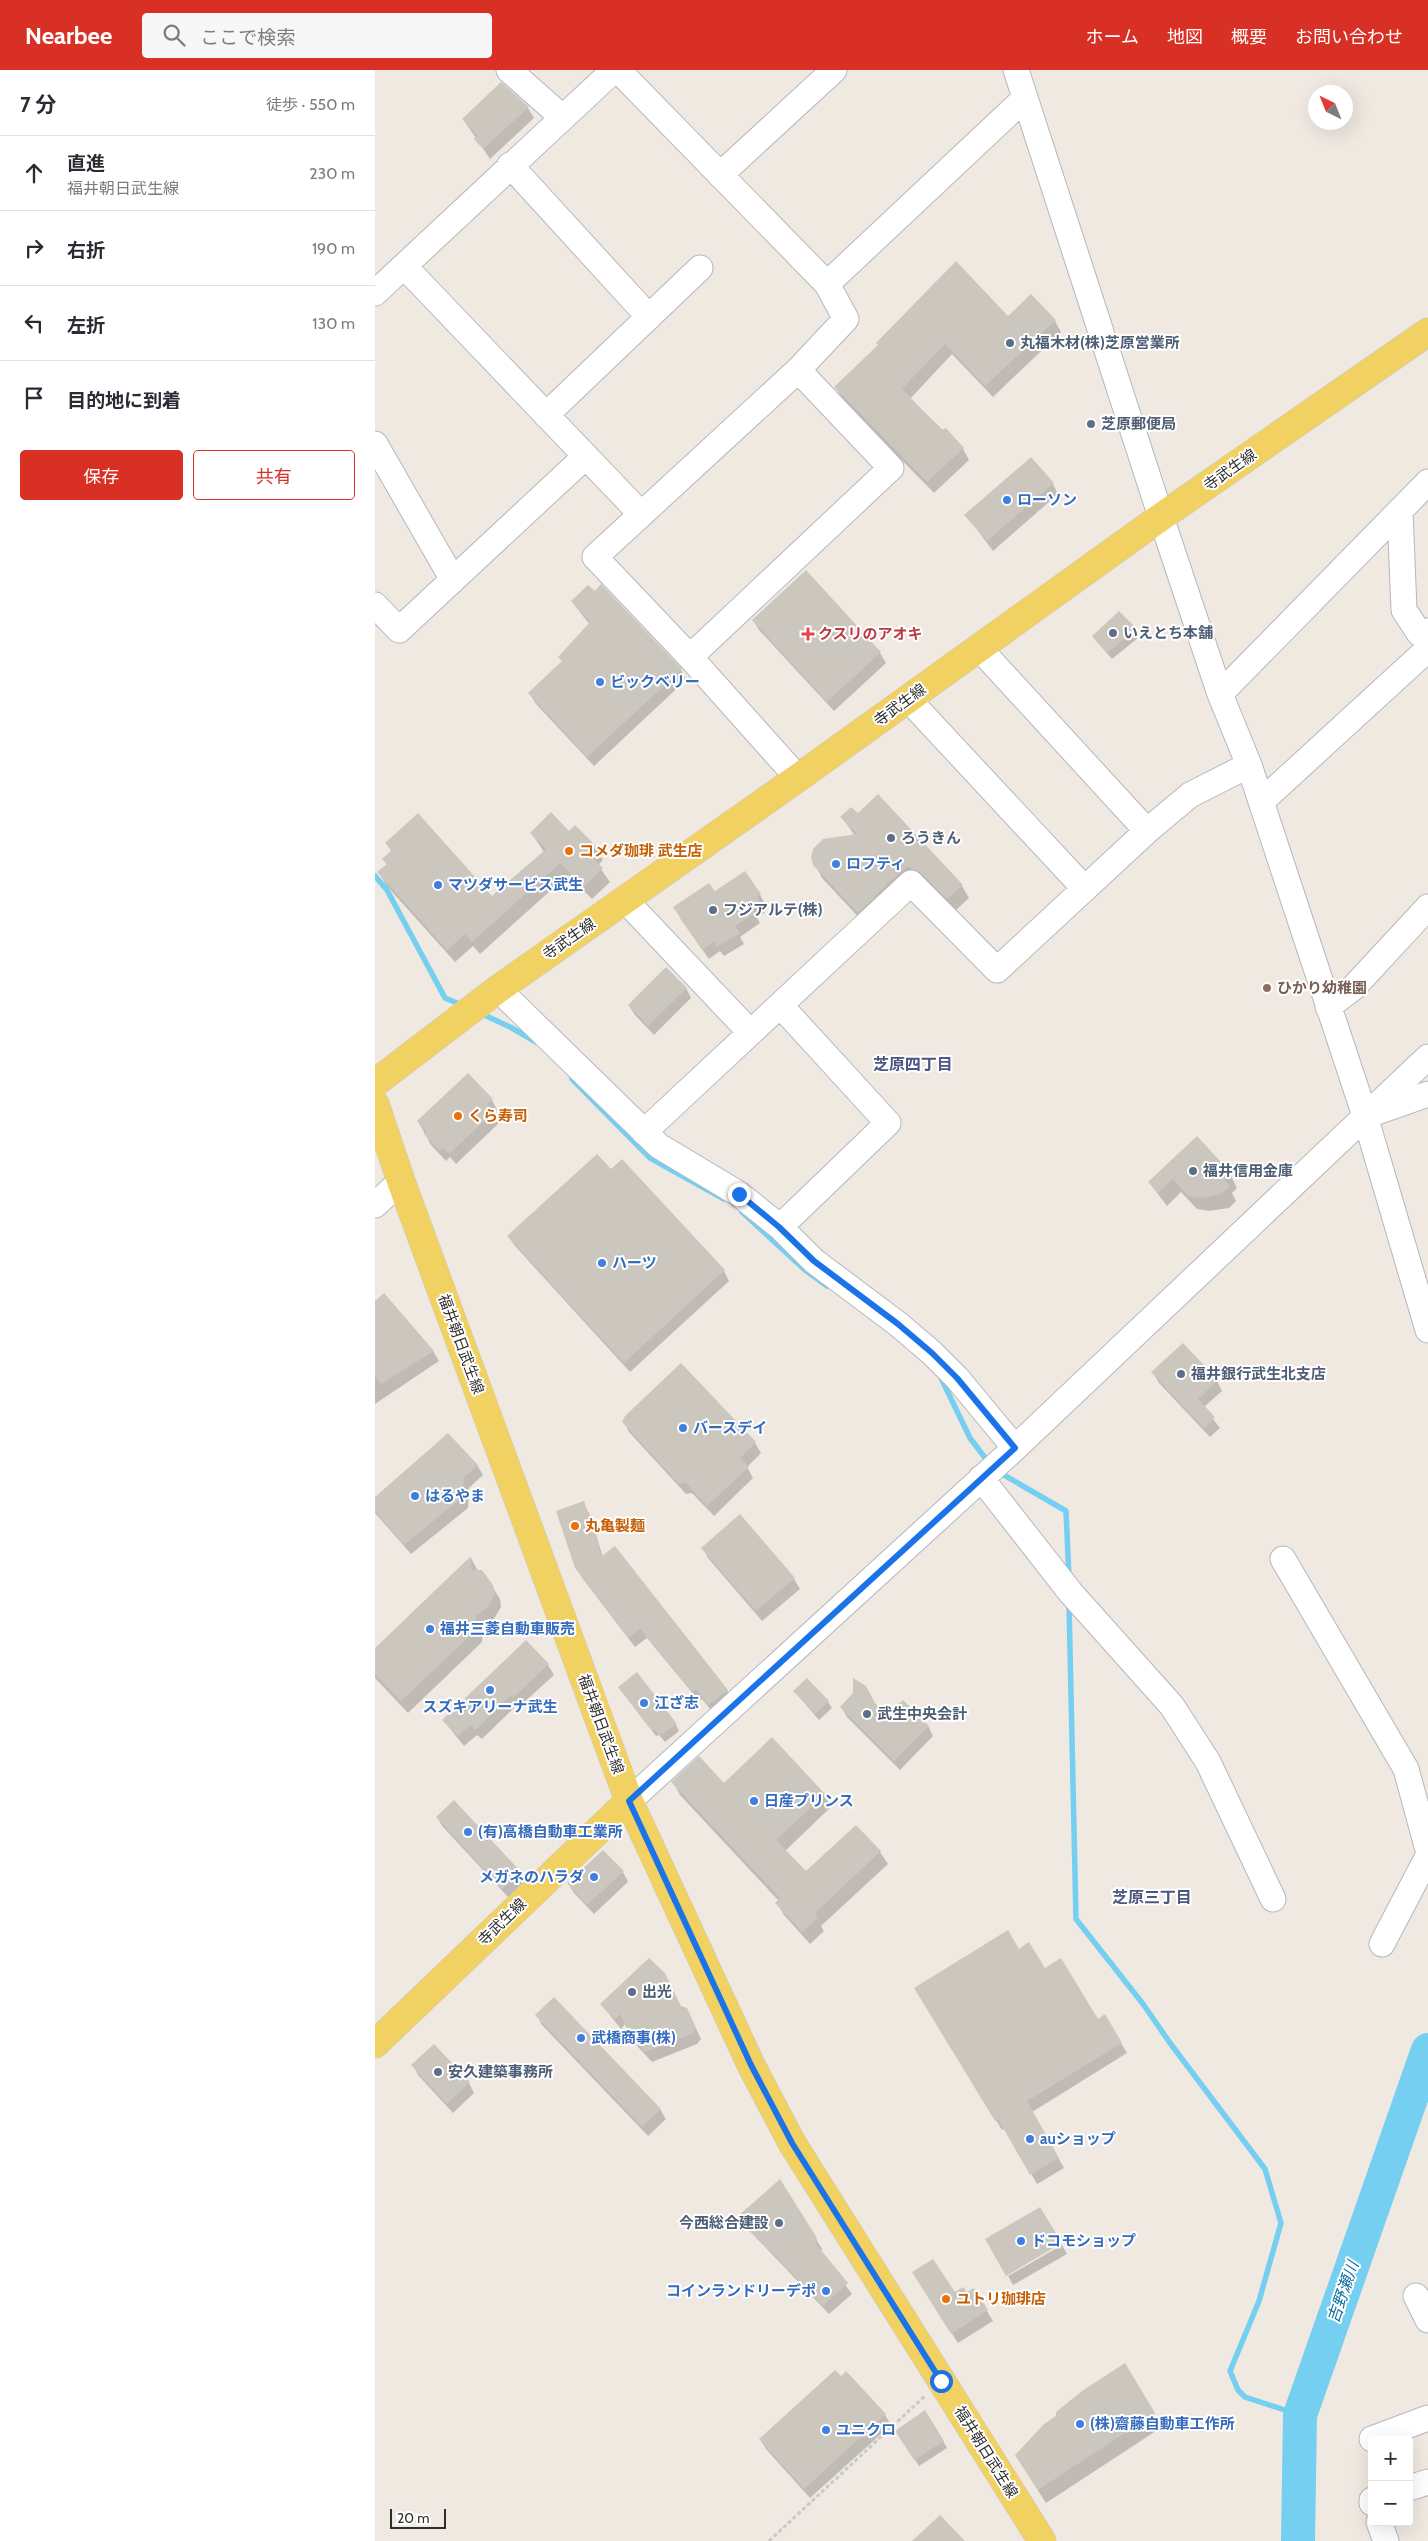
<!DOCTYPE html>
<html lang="ja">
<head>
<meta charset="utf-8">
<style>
	:root { --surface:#fff; --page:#f7f7f7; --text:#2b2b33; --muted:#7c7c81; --line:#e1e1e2; --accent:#d93025 }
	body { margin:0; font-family:Cabin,"Noto Sans JP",sans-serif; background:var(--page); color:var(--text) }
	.controls { position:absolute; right:15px; bottom:15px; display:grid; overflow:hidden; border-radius:5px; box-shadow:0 5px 20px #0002 }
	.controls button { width:45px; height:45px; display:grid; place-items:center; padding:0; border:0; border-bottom:1px solid var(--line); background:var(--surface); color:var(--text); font:25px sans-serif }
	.compass { position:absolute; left:933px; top:15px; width:45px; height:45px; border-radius:50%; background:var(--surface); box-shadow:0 5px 20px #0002; rotate:317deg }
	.scale { position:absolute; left:15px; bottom:12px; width:56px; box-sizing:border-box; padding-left:5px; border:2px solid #2e2e2e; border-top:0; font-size:14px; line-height:18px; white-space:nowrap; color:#2e2e2e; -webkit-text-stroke:4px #fff; paint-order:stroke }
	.stop { position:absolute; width:15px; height:15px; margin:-11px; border:4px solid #1a73e8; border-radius:50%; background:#fff }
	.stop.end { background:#1a73e8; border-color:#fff; box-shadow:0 1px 5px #0008 }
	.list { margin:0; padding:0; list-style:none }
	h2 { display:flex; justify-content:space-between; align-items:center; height:65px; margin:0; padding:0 20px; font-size:21px }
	h2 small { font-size:16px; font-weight:400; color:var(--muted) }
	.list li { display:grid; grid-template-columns:32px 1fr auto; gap:15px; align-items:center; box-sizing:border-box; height:75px; padding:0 20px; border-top:1px solid var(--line) }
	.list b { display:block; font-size:19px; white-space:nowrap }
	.list p { margin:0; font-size:16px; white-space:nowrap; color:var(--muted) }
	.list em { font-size:16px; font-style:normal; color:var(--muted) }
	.actions { display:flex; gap:10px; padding:15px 20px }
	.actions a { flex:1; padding:11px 0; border:1px solid var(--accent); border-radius:5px; text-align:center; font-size:18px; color:var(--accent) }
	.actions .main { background:var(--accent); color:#fff }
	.icon { flex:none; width:28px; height:28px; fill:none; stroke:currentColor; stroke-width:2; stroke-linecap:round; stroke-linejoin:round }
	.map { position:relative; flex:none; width:1053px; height:2471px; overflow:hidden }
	header { display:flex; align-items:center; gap:30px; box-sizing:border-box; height:70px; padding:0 25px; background:var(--accent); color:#fff }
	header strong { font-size:24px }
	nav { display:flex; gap:28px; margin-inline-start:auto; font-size:18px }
	.search { width:350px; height:45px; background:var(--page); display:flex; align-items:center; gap:12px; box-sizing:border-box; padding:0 18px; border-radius:5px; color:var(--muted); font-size:19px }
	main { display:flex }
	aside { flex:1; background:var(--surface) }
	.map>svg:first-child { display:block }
	.shadow { fill:#0003 }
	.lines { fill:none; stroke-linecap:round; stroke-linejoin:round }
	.stream { stroke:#75cff0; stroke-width:5.5 }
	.river { stroke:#75cff0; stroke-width:34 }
	.building { fill:#cbc7bf }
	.minor-casing { stroke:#b4b7c1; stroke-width:27 }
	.major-casing { stroke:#c9c9c9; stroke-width:29 }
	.path { stroke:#c9c9c9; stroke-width:3; stroke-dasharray:4 2.5; stroke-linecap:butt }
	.minor { stroke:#fff; stroke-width:25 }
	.major { stroke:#f2d163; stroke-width:28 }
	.route { stroke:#1a73e8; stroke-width:6 }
	.service-dot { fill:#5c6f8a; stroke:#fff; stroke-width:2 }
	.shop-dot { fill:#3f7fe0; stroke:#fff; stroke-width:2 }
	.health-dot { fill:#e0444e; stroke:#fff; stroke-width:2 }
	.food-dot { fill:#e8710a; stroke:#fff; stroke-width:2 }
	.education-dot { fill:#8d6e63; stroke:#fff; stroke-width:2 }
	.labels { text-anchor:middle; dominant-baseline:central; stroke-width:4; stroke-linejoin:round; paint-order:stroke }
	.service-label { font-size:15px; font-weight:bold; fill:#4e5e75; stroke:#fff; text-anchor:start }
	.street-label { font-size:15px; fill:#2e2e2e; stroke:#fff }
	.shop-label { font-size:15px; font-weight:bold; fill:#366cbe; stroke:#fff; text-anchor:start }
	.health-label { font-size:15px; font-weight:bold; fill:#be3a42; stroke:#fff; text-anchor:start }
	.food-label { font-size:15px; font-weight:bold; fill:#c56008; stroke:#fff; text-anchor:start }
	.education-label { font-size:15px; font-weight:bold; fill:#785e54; stroke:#fff; text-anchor:start }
	.neighbourhood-label { font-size:16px; font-weight:bold; fill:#4d5680; stroke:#fff }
	.water-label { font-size:16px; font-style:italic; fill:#0d6fa3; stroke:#fff }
</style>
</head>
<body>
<header>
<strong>Nearbee</strong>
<div class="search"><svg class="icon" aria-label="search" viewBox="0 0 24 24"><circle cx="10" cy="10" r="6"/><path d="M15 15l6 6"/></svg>ここで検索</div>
<nav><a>ホーム</a><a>地図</a><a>概要</a><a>お問い合わせ</a></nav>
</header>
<main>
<aside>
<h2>7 分<small>徒歩 · 550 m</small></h2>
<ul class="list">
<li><svg class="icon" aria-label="ahead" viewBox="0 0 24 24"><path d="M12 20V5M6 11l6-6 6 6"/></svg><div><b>直進</b><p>福井朝日武生線</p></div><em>230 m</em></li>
<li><svg class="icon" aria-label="right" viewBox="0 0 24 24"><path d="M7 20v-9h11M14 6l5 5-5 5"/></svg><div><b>右折</b></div><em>190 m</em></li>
<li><svg class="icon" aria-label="left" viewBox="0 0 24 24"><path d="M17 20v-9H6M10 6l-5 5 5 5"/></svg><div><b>左折</b></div><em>130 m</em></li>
<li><svg class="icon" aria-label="arrive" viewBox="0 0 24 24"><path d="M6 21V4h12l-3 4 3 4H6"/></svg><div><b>目的地に到着</b></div></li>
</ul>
<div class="actions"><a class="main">保存</a><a>共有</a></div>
</aside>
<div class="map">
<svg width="1053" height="2471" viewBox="0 0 1053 2471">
	<rect width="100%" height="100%" fill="#efe9e1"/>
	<path class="shadow" d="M126 14 153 38 159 48 115 89 88 49Z
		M633 247 680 251 686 262 618 327 577 284 535 329 588 379 594 390 559 423 467 329 461 317 504 275Z
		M678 414 683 424 618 481 591 445Z
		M431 502 505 583 511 593 459 641 384 560 378 550Z
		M197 532 306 600 311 610 219 696 161 634 155 624 188 592 185 588 215 555Z
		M744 542 764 567 737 589 718 567Z
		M503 726 587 816 594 828 580 841 555 815 490 854 447 808 437 788 442 775 448 770 480 766 467 747 483 745Z
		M200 757 220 777 228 790 223 795 235 812 217 829 193 805 105 884 98 876 80 892 11 815 4 802 12 795 9 789 17 782 11 773 117 828 169 782 157 764 194 762Z
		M340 823 385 825 390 834 387 837 390 842 382 848 385 853 365 867 369 874 349 886 345 881 334 889 305 848Z
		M311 918 316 928 279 965 260 945 254 936Z
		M117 1030 122 1040 118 1043 124 1053 81 1094 75 1087 71 1091 56 1075 43 1051Z
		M822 1068 855 1104 862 1118 857 1123 861 1131 854 1138 834 1141 822 1139 806 1122 792 1136 774 1112Z
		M134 1167 349 1201 354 1211 255 1302 140 1176Z
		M0 1233 58 1281 64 1291 0 1334Z
		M306 1294 380 1373 386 1383 372 1397 378 1408 339 1446 317 1423 311 1424 254 1362 249 1352Z
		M778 1303 842 1311 847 1321 829 1337 845 1358 835 1367 784 1313Z
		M102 1395 108 1405 94 1418 93 1438 36 1484 0 1443V1429Z
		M208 1433 214 1443 228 1487 352 1620 357 1630 340 1645 327 1629 324 1631 272 1568 260 1577 208 1509 201 1498Z
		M365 1446 419 1509 425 1519 387 1551 333 1488 328 1478Z
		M96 1488 103 1501 117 1516 125 1529 126 1537 119 1549 108 1557 107 1572 33 1643 0 1608V1580Z
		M151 1572 173 1595 179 1605 144 1637 142 1635 107 1669 102 1665 89 1676 68 1650Z
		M244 1618 301 1655 304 1661 290 1672 284 1665 281 1666Z
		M420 1622 453 1632 457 1638 444 1650Z
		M466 1637 553 1656 558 1666 525 1700 472 1647Z
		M397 1669 449 1725 456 1737 410 1781 431 1803 481 1756 505 1782 513 1794 446 1856 449 1861 435 1874 409 1845 402 1833 404 1831 305 1725 298 1712 348 1715Z
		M62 1747 145 1802 151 1812 134 1828 68 1757Z
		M248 1802 253 1812 219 1844 199 1823 193 1813Z
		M669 1900 723 1950 729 1946 752 1983 657 2042 689 2098 662 2114 630 2058 627 2060 546 1928Z
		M226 1934 312 1939 326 1969 322 1974 277 1992 263 1977 251 1953 246 1959Z
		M162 1945 285 2039 291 2049 273 2066 167 1955Z
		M38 1995 94 2013 99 2023 78 2043 43 2005Z
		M364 2147 441 2169 447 2179 446 2182 477 2224 454 2244 370 2156Z
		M687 2175 692 2184 638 2215 633 2206Z
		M545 2213 579 2224H592L599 2220 618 2251 583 2273Z
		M749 2295 787 2357 671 2433 641 2386Z
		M471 2303 510 2345 516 2355 435 2428 391 2379 385 2369Z
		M525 2368 568 2371 572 2378 544 2396Z"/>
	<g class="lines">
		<path class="stream" d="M0 806 12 820 70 928 87 935
			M105 943 137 958 161 972
			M197 1009 275 1088 349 1129
			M367 1142 430 1200 452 1216
			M566 1308 595 1368 614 1393
			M622 1401 691 1441 694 1507
			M694 1533 701 1849 768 1934 795 1973 890 2099 906 2153 884 2231 855 2301 863 2320 870 2327 925 2345"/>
		<path class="river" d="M923 2471 925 2345 1053 1980"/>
	</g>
	<path class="building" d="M126 12 154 37 108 79 99 69 102 65 87 49Z
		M581 191 633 246 656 224 681 250 610 316 570 274 527 319 567 360 571 358 589 378 552 412 459 317 503 275 501 273Z
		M656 387 679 413 612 471 589 445Z
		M431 500 506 582 452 632 377 550Z
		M226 514 307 599 212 687 153 623 187 591 183 587 215 552 196 531 213 515 220 521Z
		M744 541 762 559 732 583 717 566Z
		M503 724 588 815 572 829 546 803 533 796 509 816 510 817 483 843 438 795 436 788 438 779 448 769 482 764 465 747 476 737 483 743Z
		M176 742 194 761 200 755 221 776 214 784 228 798 209 817 185 793 97 872 90 864 72 880 2 802 12 794 7 789 17 780 10 773 43 743 117 826 171 779 155 763Z
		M370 801 386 824 382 827 385 832 377 837 380 843 360 856 365 863 342 877 339 872 327 880 298 837 334 813 340 821Z
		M291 897 312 918 273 956 253 935Z
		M93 1003 118 1029 112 1034 119 1042 74 1084 68 1078 65 1081 49 1064 52 1062 42 1051Z
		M822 1066 856 1103 849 1110 855 1116 846 1124 826 1128 813 1126 798 1109 783 1123 773 1112Z
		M222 1084 236 1099 247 1089 350 1200 249 1293 132 1166Z
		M9 1223 59 1281 6 1314 0 1307V1231Z
		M808 1273 843 1310 823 1329 840 1347 829 1358 776 1302Z
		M306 1293 381 1372 365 1388 374 1397 332 1436 311 1413 304 1414 247 1352 250 1346Z
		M73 1363 103 1395 89 1407 88 1427 29 1475 0 1441V1427Z
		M209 1431 227 1486 240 1476 353 1620 333 1635 321 1619 317 1622 265 1559 254 1568 200 1498 181 1441Z
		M365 1444 420 1508 381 1541 326 1478Z
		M96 1486V1500H107L118 1515 120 1524 113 1537 101 1545V1560L26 1631 0 1604V1578Z
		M151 1570 174 1594 138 1628 135 1626 101 1660 95 1655 83 1666 67 1650Z
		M262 1602 302 1654 285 1666 279 1659 277 1661 243 1617Z
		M432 1608 454 1631 440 1644 418 1621Z
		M478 1608 491 1616 500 1633 512 1646 528 1630 554 1656 519 1691 465 1637 478 1623Z
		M397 1667 450 1724 401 1770 431 1801 481 1755 506 1781 440 1843 443 1848 427 1862 400 1833 405 1828 296 1712 324 1686 349 1713Z
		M79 1730 146 1802 127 1819 61 1747Z
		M228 1780 249 1801 212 1835 192 1813Z
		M633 1860 644 1879 654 1872 670 1898 686 1888 723 1949 730 1944 747 1973 652 2031 684 2088 655 2105 623 2049 620 2051 539 1918Z
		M274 1888 290 1903 306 1936 312 1938 321 1958 317 1964 270 1982 256 1967 245 1944 240 1950 225 1934Z
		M179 1927 286 2039 267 2057 160 1945Z
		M59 1974 95 2012 72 2034 36 1995Z
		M405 2109 442 2168 441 2174 473 2213 448 2236 362 2147Z
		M665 2137 687 2173 631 2206 610 2169Z
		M558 2189 580 2222 588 2217 592 2222 599 2218 613 2240 576 2264 537 2202Z
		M750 2293 780 2343 663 2420 640 2385 669 2354 681 2346V2342L707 2321Z
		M460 2300 466 2306 471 2301 511 2344 429 2419 384 2369Z
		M550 2340 569 2371 539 2390 520 2361Z
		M565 2445 590 2471H537Z"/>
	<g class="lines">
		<defs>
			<path id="minor" d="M134 0 187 47
				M243 0 452 214 471 249 423 300 220 487 315 587 423 708
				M641 0 786 447 845 624 874 695 990 1046 1053 1260
				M135 95 274 247
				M345 105 459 0
				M29 196 266 444
				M452 214 650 28
				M0 223 239 0
				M171 345 325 198
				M0 374 78 510
				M1025 441 1029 540 1044 563 1053 561
				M0 535 24 560 211 386
				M604 578 772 761
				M315 587 516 398 423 300
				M845 624 1053 412
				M533 629 710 819
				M886 732 1053 579
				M250 830 374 961
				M123 919 284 1076 364 1124 405 1157 439 1191 523 1254 557 1283 582 1308 640 1378
				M953 937 978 918 1053 837
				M999 1043 1053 1024
				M269 1062 536 813 622 900 772 761 815 725 874 695
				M0 1135 26 1111
				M405 1157 513 1053 405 935
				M606 1408 696 1523 797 1636 833 1692 898 1829
				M908 1489 1031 1699 1053 1780
				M254 1731 640 1378 1053 987
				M1007 1874 1053 1786
				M1041 2226 1053 2250
				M997 2369 1053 2348
				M1034 2418 1053 2412
				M997 2430V2433
				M1004 2452 1011 2471"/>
			<path id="major" d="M0 1013 123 919 423 708 786 447 1053 262
				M0 1034 26 1111 254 1731 376 1995 417 2073 667 2471
				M0 1974 254 1731"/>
		</defs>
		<use href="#minor" class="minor-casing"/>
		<use href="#major" class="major-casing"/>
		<path class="path" d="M394 2471 551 2325"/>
		<use href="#minor" class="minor"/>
		<use href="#major" class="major"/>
	</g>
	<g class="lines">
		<path class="route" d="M364 1124 404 1157 439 1191 523 1254 557 1283 582 1308 640 1378 254 1731 376 1995 417 2073 566 2311"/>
	</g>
	<g class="service-dot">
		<circle cx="635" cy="273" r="5"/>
		<circle cx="716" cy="354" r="5"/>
		<circle cx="738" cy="563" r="5"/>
		<circle cx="516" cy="768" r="5"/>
		<circle cx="338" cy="840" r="5"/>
		<circle cx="818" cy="1101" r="5"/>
		<circle cx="806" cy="1304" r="5"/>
		<circle cx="492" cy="1644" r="5"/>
		<circle cx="257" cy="1922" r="5"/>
		<circle cx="63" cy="2002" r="5"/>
		<circle cx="404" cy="2153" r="5"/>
	</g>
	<g class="shop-dot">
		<circle cx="632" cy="430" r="5"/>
		<circle cx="225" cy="612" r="5"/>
		<circle cx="461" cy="794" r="5"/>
		<circle cx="63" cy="815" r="5"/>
		<circle cx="227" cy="1193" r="5"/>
		<circle cx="308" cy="1358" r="5"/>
		<circle cx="40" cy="1426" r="5"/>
		<circle cx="55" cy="1559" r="5"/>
		<circle cx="115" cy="1620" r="5"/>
		<circle cx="269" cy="1633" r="5"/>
		<circle cx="379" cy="1731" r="5"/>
		<circle cx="93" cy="1762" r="5"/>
		<circle cx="219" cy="1807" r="5"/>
		<circle cx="206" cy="1968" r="5"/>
		<circle cx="655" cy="2069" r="5"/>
		<circle cx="646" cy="2171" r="5"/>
		<circle cx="451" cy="2221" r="5"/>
		<circle cx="705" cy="2354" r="5"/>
		<circle cx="451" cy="2360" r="5"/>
	</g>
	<path class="health-dot" d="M430.5 556.5h5v5h5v5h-5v5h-5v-5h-5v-5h5z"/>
	<g class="food-dot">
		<circle cx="194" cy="781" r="5"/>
		<circle cx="83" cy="1046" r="5"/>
		<circle cx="200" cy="1456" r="5"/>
		<circle cx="571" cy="2229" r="5"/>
	</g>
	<circle class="education-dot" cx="892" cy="918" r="5"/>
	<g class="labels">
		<g class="service-label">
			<text x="645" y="273">丸福木材(株)芝原営業所</text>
			<text x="726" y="354">芝原郵便局</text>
			<text x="748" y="563">いえとち本舗</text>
			<text x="526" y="768">ろうきん</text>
			<text x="348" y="840">フジアルテ(株)</text>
			<text x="828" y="1101">福井信用金庫</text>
			<text x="816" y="1304">福井銀行武生北支店</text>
			<text x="502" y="1644">武生中央会計</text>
			<text x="267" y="1922">出光</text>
			<text x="73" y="2002">安久建築事務所</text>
			<text x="394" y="2153" text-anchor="end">今西総合建設</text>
		</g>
		<g class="street-label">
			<text transform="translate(855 400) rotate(-35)">寺武生線</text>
			<text transform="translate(525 635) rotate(-36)">寺武生線</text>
			<text transform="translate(194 869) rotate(-35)">寺武生線</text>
			<text transform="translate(86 1274) rotate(70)">福井朝日武生線</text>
			<text transform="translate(226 1654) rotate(70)">福井朝日武生線</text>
			<text transform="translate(127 1852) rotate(-44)">寺武生線</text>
			<text transform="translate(611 2382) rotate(58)">福井朝日武生線</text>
		</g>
		<g class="shop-label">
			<text x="642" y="430">ローソン</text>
			<text x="235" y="612">ビックベリー</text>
			<text x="471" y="794">ロフティ</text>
			<text x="73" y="815">マツダサービス武生</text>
			<text x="237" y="1193">ハーツ</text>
			<text x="318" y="1358">バースデイ</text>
			<text x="50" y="1426">はるやま</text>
			<text x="65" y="1559">福井三菱自動車販売</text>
			<text x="279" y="1633">江ざ志</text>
			<text x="115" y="1637" text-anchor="middle">スズキアリーナ武生</text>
			<text x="389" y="1731">日産プリンス</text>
			<text x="103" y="1762">(有)高橋自動車工業所</text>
			<text x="209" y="1807" text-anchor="end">メガネのハラダ</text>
			<text x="216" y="1968">武橋商事(株)</text>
			<text x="665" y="2069">auショップ</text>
			<text x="656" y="2171">ドコモショップ</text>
			<text x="441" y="2221" text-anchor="end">コインランドリーデポ</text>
			<text x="715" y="2354">(株)齋藤自動車工作所</text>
			<text x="461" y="2360">ユニクロ</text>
		</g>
		<g class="health-label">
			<text x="443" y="564">クスリのアオキ</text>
		</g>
		<g class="food-label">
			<text x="204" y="781">コメダ珈琲 武生店</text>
			<text x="93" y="1046">くら寿司</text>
			<text x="210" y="1456">丸亀製麺</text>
			<text x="581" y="2229">ユトリ珈琲店</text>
		</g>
		<g class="education-label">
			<text x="902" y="918">ひかり幼稚園</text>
		</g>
		<g class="neighbourhood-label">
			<text x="538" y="994">芝原四丁目</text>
			<text x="777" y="1827">芝原三丁目</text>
		</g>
		<g class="water-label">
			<text transform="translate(968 2222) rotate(-71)">吉野瀬川</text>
		</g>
	</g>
</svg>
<div class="controls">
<button>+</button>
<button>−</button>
</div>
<svg class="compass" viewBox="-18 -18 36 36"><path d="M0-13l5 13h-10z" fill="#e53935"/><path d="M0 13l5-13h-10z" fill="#7c7c81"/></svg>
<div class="scale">20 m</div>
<div class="stop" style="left:566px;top:2311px"></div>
<div class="stop end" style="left:364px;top:1124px"></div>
</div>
</main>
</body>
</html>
